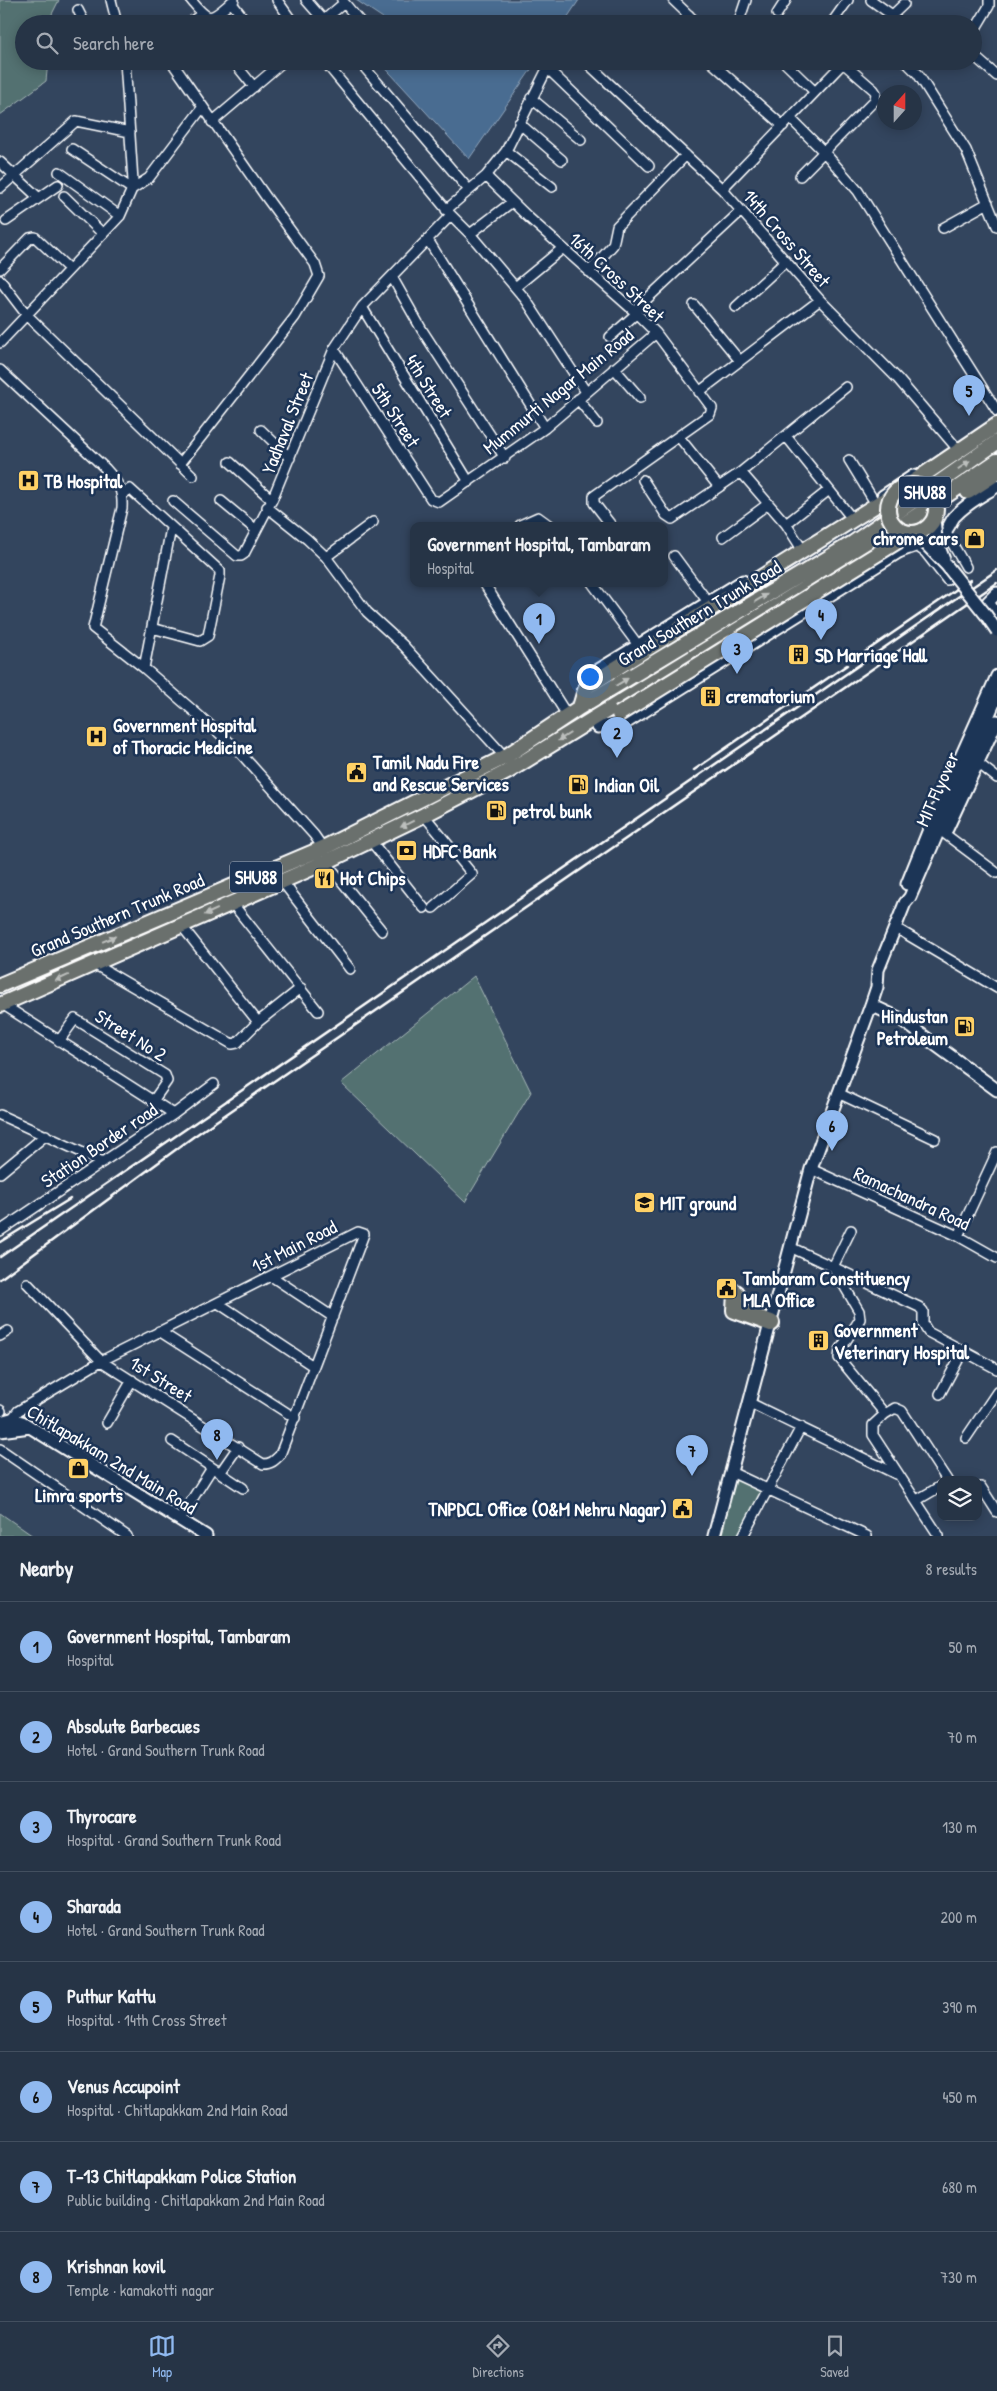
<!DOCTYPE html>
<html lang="en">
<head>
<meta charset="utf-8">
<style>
	:root { --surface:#263446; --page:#2e3c4d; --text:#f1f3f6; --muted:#a4aab3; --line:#424f5f; --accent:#90b9f0 }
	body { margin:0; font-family:"Patrick Hand",sans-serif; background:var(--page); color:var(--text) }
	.controls { position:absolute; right:15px; bottom:15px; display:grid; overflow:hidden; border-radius:10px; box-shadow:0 2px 12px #0003 }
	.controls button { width:45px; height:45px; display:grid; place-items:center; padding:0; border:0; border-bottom:1px solid var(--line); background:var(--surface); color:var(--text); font:25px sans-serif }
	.compass { position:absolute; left:877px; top:85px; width:45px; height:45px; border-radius:50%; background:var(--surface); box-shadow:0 2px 12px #0003; rotate:21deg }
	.you { position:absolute; left:589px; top:676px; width:18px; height:18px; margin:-12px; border:4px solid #fff; border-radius:50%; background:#1a73e8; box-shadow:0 0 0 8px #1a73e833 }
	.badge { display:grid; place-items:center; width:32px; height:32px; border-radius:50%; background:var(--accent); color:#111; font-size:16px; font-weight:700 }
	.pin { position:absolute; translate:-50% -41px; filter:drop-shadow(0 1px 2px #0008) }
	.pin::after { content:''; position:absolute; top:26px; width:18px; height:15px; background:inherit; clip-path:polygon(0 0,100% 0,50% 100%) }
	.popup { position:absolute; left:410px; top:522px; width:258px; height:65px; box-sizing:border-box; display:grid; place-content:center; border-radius:10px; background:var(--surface); filter:drop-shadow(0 1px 4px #0005); font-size:16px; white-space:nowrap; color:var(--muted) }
	.popup b { font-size:19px; color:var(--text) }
	.popup::after { content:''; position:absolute; left:50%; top:100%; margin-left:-10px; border:10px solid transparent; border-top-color:var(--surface) }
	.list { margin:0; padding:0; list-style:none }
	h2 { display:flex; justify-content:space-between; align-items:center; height:65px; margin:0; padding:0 20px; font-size:21px }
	h2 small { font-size:16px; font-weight:400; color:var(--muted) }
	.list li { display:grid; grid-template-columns:32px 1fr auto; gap:15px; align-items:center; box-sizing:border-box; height:90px; padding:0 20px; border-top:1px solid var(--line) }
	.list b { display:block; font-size:19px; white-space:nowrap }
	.list p { margin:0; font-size:16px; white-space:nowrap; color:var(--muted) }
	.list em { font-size:16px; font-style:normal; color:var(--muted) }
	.icon { flex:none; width:28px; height:28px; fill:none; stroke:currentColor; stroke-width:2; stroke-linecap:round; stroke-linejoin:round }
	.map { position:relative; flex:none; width:997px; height:1536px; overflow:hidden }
	.search { position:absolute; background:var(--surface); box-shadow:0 2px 12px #0003; left:15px; right:15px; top:15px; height:55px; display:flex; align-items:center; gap:12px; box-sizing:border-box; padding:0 18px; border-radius:28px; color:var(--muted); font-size:19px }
	.sheet { height:785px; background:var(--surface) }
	nav { display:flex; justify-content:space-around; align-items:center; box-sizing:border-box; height:70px; border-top:1px solid var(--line); background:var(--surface); font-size:14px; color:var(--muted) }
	nav a { display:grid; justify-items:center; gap:2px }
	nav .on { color:var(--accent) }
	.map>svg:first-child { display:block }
	.green { fill:#527171; stroke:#a8b8b8 }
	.water { fill:#4a6c91; stroke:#92a7bd }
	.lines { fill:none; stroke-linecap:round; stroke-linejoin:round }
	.minor-casing { stroke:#fff; stroke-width:12 }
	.tertiary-casing { stroke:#fff; stroke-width:15 }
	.primary-casing { stroke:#fff; stroke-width:18 }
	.motorway-casing { stroke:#fff; stroke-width:20 }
	.minor { stroke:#1d3557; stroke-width:9 }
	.tertiary { stroke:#1d3557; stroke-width:11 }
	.primary { stroke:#6b706d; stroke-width:14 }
	.motorway { stroke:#6b706d; stroke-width:16 }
	.rail { stroke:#fff; stroke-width:2.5 }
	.tertiary-bridge-casing { stroke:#fff; stroke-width:15; stroke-linecap:butt }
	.primary-bridge-casing { stroke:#fff; stroke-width:18; stroke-linecap:butt }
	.tertiary-bridge { stroke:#1d3557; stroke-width:11 }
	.primary-bridge { stroke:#6b706d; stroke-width:14 }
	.oneway { fill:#bcbfbd }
	.labels { text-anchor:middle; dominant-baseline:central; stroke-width:5; stroke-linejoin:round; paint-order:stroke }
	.shield { fill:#1d3557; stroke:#bbc2cd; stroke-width:1 }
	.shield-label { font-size:18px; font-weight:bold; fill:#fff }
	.street-label { font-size:19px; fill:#fff; stroke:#1d3557 }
	.poi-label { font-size:19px; font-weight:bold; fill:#fff; stroke:#1d3557; text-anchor:start }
</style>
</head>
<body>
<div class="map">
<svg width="997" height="1536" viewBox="0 0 997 1536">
	<rect width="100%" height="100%" fill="#33455e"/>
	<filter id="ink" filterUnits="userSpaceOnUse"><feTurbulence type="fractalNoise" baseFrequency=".02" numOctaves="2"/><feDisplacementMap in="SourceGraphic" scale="10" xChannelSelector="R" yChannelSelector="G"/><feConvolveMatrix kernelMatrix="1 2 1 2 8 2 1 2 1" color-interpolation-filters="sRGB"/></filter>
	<g filter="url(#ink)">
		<path class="green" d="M0 0H59L52 14 51 24H24V61H48L46 81 0 115Z
			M474 976 531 1092 465 1202 341 1083Z
			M733 1479 763 1491 739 1536H716Z
			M0 1513 33 1536H0Z"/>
		<path class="water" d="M356 0H579L563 24H381L383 18Z
			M379 61H537L469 159Z"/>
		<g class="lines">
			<defs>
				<path id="minor" d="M111 0 117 24
					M191 0C211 25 211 19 234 0
					M277 0 294 24
					M306 0 327 24
					M342 0 362 24
					M673 0 698 24
					M871 0 892 15
					M231 2 248 24
					M78 10 85 24
					M777 14 786 0
					M324 20 344 3
					M188 24 202 14
					M681 24 689 15
					M731 24 739 21 746 0
					M831 24 848 0
					M883 24 904 4
					M973 33 989 6V0
					M973 55 997 76
					M171 61 266 197 315 264 319 276 295 317 180 464
					M233 61 254 87
					M324 61 451 215 470 234 526 300 586 392
					M359 61 469 190
					M585 61 722 189 820 300 898 379 955 446
					M710 61 783 126
					M783 61 814 91
					M905 61 918 74 966 150 997 226
					M546 67 649 166
					M531 98 581 140
					M790 118 824 152 858 191 997 411
					M212 122 284 61
					M519 123 562 160
					M72 149 132 189 149 178 202 108
					M506 151 552 187
					M0 162 39 198
					M59 172 120 216
					M486 176 528 217 634 311 656 333 712 408 710 414 594 496V503L611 525
					M800 176 875 100 876 93 874 90 843 63
					M0 188 76 121 130 132
					M722 189 845 61
					M64 196 103 234
					M446 210 486 176 506 151 551 61
					M6 221 58 185
					M943 228 988 203
					M470 234 512 202
					M428 240 545 428
					M0 269 30 238 35 237 69 269
					M589 272 613 245 617 226 686 155
					M392 277 422 330 505 458
					M0 280 26 314 193 476
					M518 285 563 248
					M694 305 740 361
					M362 307 469 482
					M736 307 786 261
					M634 311 741 211
					M610 337 637 313
					M0 343 120 216 132 189 133 181 125 61
					M334 349 431 499 439 502 545 428 656 333
					M614 368 640 398
					M0 370 106 469C118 482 123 490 122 508L93 628 144 668 234 746 314 835 323 848
					M699 392 820 300
					M578 399 597 423
					M261 430 290 458
					M786 436 850 516
					M679 437 719 487 741 472 846 387
					M849 460 874 501
					M230 462 272 500
					M741 472 786 524 800 546
					M643 480 666 515 672 519 719 487
					M123 494 130 489 220 571V576L208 636 200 641 152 628
					M173 501 237 556H241L244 554 272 500 334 349 362 307 451 215
					M221 501 255 529
					M267 507 307 539 326 557 367 612 403 645 505 757
					M786 524 829 490
					M520 525 538 517 549 525
					M945 531 966 567
					M723 537 768 504
					M918 547 925 552 947 580
					M674 556 708 602
					M326 557 373 522
					M484 583 567 715
					M592 583 638 645
					M144 668 171 528
					M978 763 997 778
					M424 815 472 874 433 908
					M945 834 997 873
					M371 841 424 908
					M326 862 382 931
					M282 881 350 969
					M232 903 318 1011
					M181 925 258 1022
					M901 931 997 988
					M94 964 232 1044 237 1043 258 1022 301 988
					M2 1004 174 1114
					M59 1041 75 1019 165 1075 167 1081 153 1101
					M838 1093 935 1139
					M0 1115 103 1162
					M811 1169 958 1236 997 1258
					M0 1173 46 1135
					M851 1230 833 1267 859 1311 860 1319 840 1350 839 1358 885 1414 873 1425V1435L939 1536
					M0 1231 174 1114 214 1084
					M958 1236 997 1152
					M790 1247 919 1307 923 1311V1324L928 1332 997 1369
					M271 1276 333 1317
					M218 1303 313 1366
					M159 1331 295 1418
					M0 1336 8 1331
					M940 1394 963 1351
					M750 1403 896 1474
					M0 1410 1 1411
					M885 1414 895 1408 902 1411 947 1480
					M12 1419 18 1411 101 1361 358 1232 364 1234 280 1455C274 1461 271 1464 263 1464L101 1361 27 1283
					M107 1423 132 1380
					M966 1438 997 1392
					M172 1441 243 1488
					M0 1449 127 1536
					M731 1472 867 1536
					M220 1473 238 1447
					M981 1487 997 1512
					M917 1500 941 1486
					M179 1520 212 1468
					M743 1536 801 1427"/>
				<path id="tertiary" d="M883 496 913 476
					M997 593 988 602 997 616
					M586 687 587 677 743 581
					M598 727 627 722 897 553C912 545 932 544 945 531 950 527 951 519 956 515 967 503 983 495 997 486
					M947 829 997 721
					M907 884 934 817 997 676
					M871 1005 899 1018 997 1090
					M0 1422 11 1419 22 1422 206 1536
					M0 1431 30 1427
					M714 1536 811 1169 871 1005 877 987 878 970 905 903 910 897 997 696"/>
				<path id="primary" d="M907 486 997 425
					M968 492 997 473
					M580 707 586 687 892 495
					M0 985 323 848 505 757 580 707 853 543 997 442
					M0 1005 326 862 424 815 507 772 859 555 997 461"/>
				<path id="motorway" d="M736 1293 735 1310 771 1323"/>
			</defs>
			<use href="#minor" class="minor-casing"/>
			<use href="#tertiary" class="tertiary-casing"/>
			<use href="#primary" class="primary-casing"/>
			<use href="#motorway" class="motorway-casing"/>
			<use href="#minor" class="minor"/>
			<use href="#tertiary" class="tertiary"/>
			<use href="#primary" class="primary"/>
			<use href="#motorway" class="motorway"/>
			<path class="rail" d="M865 652 970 580
				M694 770 847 665
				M0 1242 70 1199
				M0 1257 997 570
				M0 1279 193 1137 997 583"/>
			<defs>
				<path id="tertiary-bridge" d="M934 518 936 539 944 560
					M915 533 947 566 986 615 997 631"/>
				<path id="primary-bridge" d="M888 509a24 24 0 1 1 48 0a24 24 0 1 1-48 0Z
					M619 714 911 533"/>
			</defs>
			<use href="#tertiary-bridge" class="tertiary-bridge-casing"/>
			<use href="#primary-bridge" class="primary-bridge-casing"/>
			<use href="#tertiary-bridge" class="tertiary-bridge"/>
			<use href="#primary-bridge" class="primary-bridge"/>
		</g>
		<defs><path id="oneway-solid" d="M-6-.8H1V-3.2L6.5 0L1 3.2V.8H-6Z" transform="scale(1.25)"/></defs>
		<g class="oneway">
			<use href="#oneway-solid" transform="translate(964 465) rotate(-35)"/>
			<use href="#oneway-solid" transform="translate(761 598) rotate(-31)"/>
			<use href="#oneway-solid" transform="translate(622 682) rotate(-31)"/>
			<use href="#oneway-solid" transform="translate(564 737) rotate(148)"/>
			<use href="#oneway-solid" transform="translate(407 824) rotate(154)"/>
			<use href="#oneway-solid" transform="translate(211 912) rotate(156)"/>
			<use href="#oneway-solid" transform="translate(109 939) rotate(-23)"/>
			<use href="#oneway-solid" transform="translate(62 978) rotate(156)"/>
		</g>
	</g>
	<defs>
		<symbol id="hospital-square" viewBox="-11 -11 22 22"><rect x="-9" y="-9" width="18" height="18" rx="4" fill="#ffd166" stroke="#1d3557"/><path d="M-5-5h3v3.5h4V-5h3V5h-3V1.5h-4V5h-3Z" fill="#111"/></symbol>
		<symbol id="shop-square" viewBox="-11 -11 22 22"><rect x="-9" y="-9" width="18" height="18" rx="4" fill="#ffd166" stroke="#1d3557"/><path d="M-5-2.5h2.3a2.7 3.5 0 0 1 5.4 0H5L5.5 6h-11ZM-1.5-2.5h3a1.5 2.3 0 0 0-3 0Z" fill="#111"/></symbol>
		<symbol id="building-square" viewBox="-11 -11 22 22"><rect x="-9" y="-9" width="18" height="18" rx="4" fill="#ffd166" stroke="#1d3557"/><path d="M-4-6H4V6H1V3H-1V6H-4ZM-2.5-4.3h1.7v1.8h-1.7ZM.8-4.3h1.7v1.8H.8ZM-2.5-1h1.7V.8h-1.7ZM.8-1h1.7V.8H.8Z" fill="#111"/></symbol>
		<symbol id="civic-square" viewBox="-11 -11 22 22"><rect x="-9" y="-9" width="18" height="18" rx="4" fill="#ffd166" stroke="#1d3557"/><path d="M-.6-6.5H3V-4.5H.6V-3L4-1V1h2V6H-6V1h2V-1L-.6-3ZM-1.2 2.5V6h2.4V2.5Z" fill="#111"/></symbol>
		<symbol id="fuel-square" viewBox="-11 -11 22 22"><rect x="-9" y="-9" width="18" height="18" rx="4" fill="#ffd166" stroke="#1d3557"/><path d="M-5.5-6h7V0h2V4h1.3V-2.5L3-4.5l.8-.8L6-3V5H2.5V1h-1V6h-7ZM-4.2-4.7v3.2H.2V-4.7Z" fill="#111"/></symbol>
		<symbol id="bank-square" viewBox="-11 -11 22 22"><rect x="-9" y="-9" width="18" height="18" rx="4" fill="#ffd166" stroke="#1d3557"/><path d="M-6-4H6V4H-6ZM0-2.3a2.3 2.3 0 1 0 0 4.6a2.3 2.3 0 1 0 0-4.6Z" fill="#111"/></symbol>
		<symbol id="restaurant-square" viewBox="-11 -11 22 22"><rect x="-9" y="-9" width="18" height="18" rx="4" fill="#ffd166" stroke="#1d3557"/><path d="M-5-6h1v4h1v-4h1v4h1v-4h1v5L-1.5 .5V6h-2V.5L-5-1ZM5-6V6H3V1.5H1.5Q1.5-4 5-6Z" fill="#111"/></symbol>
		<symbol id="university-square" viewBox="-11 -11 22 22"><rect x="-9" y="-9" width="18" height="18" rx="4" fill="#ffd166" stroke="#1d3557"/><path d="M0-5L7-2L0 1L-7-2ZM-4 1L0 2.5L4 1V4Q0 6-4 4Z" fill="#111"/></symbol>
	</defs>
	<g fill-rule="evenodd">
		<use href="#hospital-square" x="16" y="468" width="25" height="25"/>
		<use href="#shop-square" x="962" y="526" width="25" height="25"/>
		<use href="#building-square" x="786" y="642" width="25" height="25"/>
		<use href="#building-square" x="698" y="684" width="25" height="25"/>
		<use href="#hospital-square" x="84" y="724" width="25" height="25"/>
		<use href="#civic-square" x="344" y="760" width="25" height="25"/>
		<use href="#fuel-square" x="566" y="772" width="25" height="25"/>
		<use href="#fuel-square" x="484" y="798" width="25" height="25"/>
		<use href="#bank-square" x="394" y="838" width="25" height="25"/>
		<use href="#restaurant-square" x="312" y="866" width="25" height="25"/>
		<use href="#fuel-square" x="952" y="1014" width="25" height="25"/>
		<use href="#university-square" x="632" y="1190" width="25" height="25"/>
		<use href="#civic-square" x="714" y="1276" width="25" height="25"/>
		<use href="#building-square" x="806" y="1328" width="25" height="25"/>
		<use href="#shop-square" x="66" y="1456" width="25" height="25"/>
		<use href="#civic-square" x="670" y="1496" width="25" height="25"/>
	</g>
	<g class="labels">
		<g class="shield">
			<rect x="899" y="476.5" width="52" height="31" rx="4"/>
			<rect x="230" y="861.5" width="52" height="31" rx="4"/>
		</g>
		<g class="shield-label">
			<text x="925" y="492">SHU88</text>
			<text x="256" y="877">SHU88</text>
		</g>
		<g class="street-label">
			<text transform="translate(787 238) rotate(49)">14th Cross Street</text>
			<text transform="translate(617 277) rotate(43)">16th Cross Street</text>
			<text transform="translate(429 386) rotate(58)">4th Street</text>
			<text transform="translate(558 391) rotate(-39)">Mummurti Nagar Main Road</text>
			<text transform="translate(396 415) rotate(57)">5th Street</text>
			<text transform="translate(287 423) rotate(-68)">Yadhaval Street</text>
			<text transform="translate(699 613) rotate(-31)">Grand Southern Trunk Road</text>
			<text transform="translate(937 789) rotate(-66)">MIT Flyover</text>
			<text transform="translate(117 915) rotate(-23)">Grand Southern Trunk Road</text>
			<text transform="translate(131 1035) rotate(32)">Street No 2</text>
			<text transform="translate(99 1145) rotate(-34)">Station Border road</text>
			<text transform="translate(912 1198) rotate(25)">Ramachandra Road</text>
			<text transform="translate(294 1246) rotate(-27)">1st Main Road</text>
			<text transform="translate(161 1379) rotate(32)">1st Street</text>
			<text transform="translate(112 1459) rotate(31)">Chitlapakkam 2nd Main Road</text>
		</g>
		<g class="poi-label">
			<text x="44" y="481">TB Hospital</text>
			<text x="958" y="538" text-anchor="end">chrome cars</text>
			<text x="815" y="655">SD Marriage Hall</text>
			<text x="726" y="696">crematorium</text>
			<text x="113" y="725">Government Hospital<tspan x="113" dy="22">of Thoracic Medicine</tspan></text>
			<text x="373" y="762">Tamil Nadu Fire<tspan x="373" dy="22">and Rescue Services</tspan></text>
			<text x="594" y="785">Indian Oil</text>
			<text x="513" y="811">petrol bunk</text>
			<text x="423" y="851">HDFC Bank</text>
			<text x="340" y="878">Hot Chips</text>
			<text x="948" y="1016" text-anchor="end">Hindustan<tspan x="948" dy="22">Petroleum</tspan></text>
			<text x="660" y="1203">MIT ground</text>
			<text x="743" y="1278">Tambaram Constituency<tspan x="743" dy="22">MLA Office</tspan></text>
			<text x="834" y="1330">Government<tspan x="834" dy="22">Veterinary Hospital</tspan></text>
			<text x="79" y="1495" text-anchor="middle">Limra sports</text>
			<text x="667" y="1509" text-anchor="end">TNPDCL Office (O&amp;M Nehru Nagar)</text>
		</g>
	</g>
</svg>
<div class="controls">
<button><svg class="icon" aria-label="layers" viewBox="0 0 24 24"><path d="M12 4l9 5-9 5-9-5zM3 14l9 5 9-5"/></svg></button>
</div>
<svg class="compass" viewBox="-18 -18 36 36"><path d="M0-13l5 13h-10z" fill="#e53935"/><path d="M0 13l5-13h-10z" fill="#a4aab3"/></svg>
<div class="you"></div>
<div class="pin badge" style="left:539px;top:644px">1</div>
<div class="popup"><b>Government Hospital, Tambaram</b>Hospital</div>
<div class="pin badge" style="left:617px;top:758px">2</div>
<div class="pin badge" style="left:737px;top:674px">3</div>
<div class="pin badge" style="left:821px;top:640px">4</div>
<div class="pin badge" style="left:969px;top:416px">5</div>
<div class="pin badge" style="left:832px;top:1151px">6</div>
<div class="pin badge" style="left:692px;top:1476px">7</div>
<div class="pin badge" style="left:217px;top:1460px">8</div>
<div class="search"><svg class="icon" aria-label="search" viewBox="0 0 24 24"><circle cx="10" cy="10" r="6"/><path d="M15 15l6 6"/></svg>Search here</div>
</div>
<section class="sheet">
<h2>Nearby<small>8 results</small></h2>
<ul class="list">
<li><span class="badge">1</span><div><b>Government Hospital, Tambaram</b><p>Hospital</p></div><em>50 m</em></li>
<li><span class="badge">2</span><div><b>Absolute Barbecues</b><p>Hotel · Grand Southern Trunk Road</p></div><em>70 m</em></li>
<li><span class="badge">3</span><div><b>Thyrocare</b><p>Hospital · Grand Southern Trunk Road</p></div><em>130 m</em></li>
<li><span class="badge">4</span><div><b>Sharada</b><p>Hotel · Grand Southern Trunk Road</p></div><em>200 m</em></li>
<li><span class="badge">5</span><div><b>Puthur Kattu</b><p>Hospital · 14th Cross Street</p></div><em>390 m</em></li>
<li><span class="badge">6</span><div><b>Venus Accupoint</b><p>Hospital · Chitlapakkam 2nd Main Road</p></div><em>450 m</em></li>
<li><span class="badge">7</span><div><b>T-13 Chitlapakkam Police Station</b><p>Public building · Chitlapakkam 2nd Main Road</p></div><em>680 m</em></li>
<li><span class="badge">8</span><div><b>Krishnan kovil</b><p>Temple · kamakotti nagar</p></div><em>730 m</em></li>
</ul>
</section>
<nav>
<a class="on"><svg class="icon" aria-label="map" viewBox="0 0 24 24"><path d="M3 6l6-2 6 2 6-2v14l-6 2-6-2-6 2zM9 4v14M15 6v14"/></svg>Map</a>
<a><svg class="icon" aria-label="directions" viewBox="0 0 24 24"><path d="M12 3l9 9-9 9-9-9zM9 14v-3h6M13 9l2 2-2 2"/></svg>Directions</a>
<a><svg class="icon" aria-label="saved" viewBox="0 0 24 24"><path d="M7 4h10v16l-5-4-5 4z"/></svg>Saved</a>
</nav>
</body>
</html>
